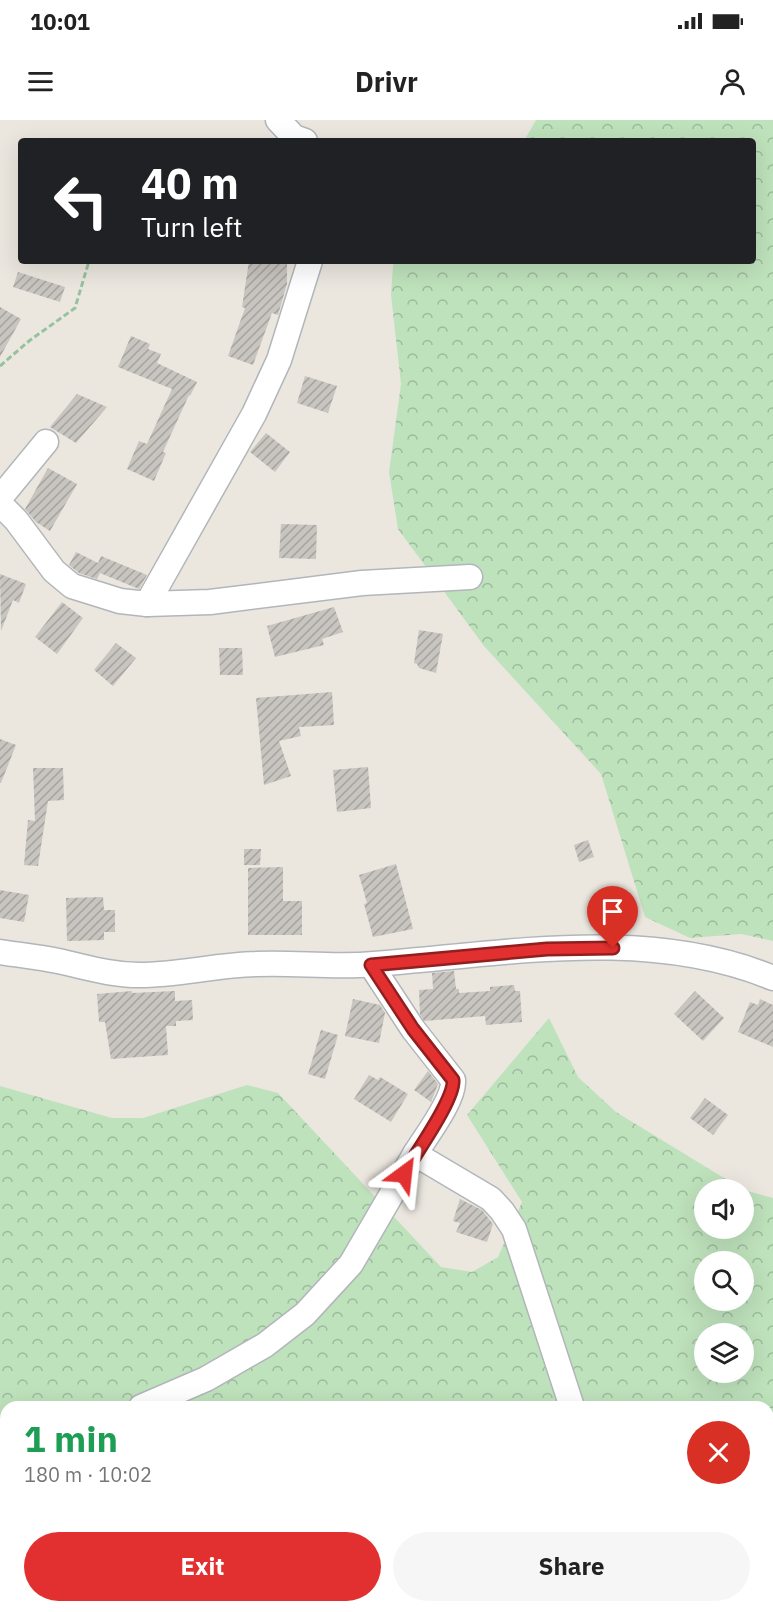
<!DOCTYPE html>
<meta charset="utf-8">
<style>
body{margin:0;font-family:"IBM Plex Sans",sans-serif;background:#f6f6f6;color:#222;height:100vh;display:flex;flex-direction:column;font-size:22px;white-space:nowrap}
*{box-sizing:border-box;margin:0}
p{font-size:20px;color:#767676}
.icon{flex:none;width:33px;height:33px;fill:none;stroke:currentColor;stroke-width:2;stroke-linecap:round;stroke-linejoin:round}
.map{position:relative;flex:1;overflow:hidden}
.drawer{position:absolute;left:0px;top:1281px;width:774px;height:212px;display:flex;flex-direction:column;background:#fff;border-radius:18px 18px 0 0;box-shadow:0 6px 24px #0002}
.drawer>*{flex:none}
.guide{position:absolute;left:18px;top:18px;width:738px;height:126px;border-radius:6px;box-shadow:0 6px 24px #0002;background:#202124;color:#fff;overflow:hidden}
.controls{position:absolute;left:694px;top:1059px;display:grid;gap:12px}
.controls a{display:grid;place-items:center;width:60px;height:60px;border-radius:50%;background:#fff;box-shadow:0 6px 24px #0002;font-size:30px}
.pin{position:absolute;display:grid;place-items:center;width:51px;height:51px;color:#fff;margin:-62px -26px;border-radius:50% 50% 50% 0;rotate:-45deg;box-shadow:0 0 6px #0007}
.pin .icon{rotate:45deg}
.me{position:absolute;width:66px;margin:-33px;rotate:30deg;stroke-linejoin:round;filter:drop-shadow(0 0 4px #0008)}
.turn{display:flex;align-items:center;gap:21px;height:126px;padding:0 24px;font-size:27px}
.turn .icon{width:78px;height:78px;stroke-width:2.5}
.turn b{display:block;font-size:42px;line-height:51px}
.round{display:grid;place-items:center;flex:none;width:63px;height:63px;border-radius:32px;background:#f6f6f6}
.headline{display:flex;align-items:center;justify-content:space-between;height:102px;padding:0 24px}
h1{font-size:36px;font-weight:800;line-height:45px;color:#1e9e55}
.primary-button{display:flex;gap:12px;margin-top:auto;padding:12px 24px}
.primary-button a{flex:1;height:69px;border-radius:36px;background:#e1302f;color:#fff;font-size:24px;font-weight:800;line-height:69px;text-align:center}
.primary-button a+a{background:#f6f6f6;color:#222}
.status{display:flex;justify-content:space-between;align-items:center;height:42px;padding:0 30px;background:#fff;direction:ltr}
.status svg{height:16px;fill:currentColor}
header{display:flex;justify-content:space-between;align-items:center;height:78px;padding:0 24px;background:#fff;font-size:27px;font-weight:800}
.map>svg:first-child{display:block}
.forest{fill:url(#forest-crowns);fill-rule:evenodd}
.building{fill:url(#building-hatch)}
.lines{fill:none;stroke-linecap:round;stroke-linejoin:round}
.minor-casing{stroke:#b2b6ba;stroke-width:27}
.path{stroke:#95c29f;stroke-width:3;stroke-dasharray:6 3;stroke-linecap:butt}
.minor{stroke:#fff;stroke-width:24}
.route-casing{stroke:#921f1f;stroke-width:15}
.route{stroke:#e1302f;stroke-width:10}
</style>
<div class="status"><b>10:01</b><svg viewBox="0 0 49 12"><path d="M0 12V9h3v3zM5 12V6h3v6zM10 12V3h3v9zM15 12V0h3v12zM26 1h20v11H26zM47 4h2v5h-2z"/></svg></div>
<header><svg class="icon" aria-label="menu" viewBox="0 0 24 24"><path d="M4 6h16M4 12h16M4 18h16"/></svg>Drivr<svg class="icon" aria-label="person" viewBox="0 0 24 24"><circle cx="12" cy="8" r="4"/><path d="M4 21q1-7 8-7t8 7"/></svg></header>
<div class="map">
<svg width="773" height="1492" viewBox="0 0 773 1492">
<defs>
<pattern id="forest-crowns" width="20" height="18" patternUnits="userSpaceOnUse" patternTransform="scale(1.5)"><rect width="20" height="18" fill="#bee2bc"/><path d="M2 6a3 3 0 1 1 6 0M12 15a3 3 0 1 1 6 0" fill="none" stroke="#9dba9c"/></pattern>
<pattern id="building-hatch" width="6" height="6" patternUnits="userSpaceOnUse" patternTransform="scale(1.5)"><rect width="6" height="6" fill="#c8c4bf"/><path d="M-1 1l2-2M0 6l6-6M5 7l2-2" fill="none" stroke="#a5a29f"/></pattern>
</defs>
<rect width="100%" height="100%" fill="#ebe7df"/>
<g class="forest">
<polygon points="536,0 773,0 773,821 741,814 690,818 645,797 601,654 484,526 398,409 389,352 401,264 391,175 393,145 396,141 753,141 753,21 524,21"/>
<path d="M 549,898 L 578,957 L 616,992 L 742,1069 L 705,1070 L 705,1108 L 744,1108 L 744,1070 L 773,1078 L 773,1492 L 179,1492 L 177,1487 L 768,1486 L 768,1287 L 6,1287 L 6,1486 L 88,1487 L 85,1492 L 0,1492 L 0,966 L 112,998 L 143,998 L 247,965 L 278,973 L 441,1147 L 472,1152 L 498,1137 L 522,1082 L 467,995 ZM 705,1142 L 744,1142 L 744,1180 L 705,1180 ZM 705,1214 L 744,1214 L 744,1252 L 705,1252 Z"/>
</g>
<g class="building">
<polygon points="249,141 287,141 287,164 278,195 272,193 253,245 228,236 245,188 242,187"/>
<polygon points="18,152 65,167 60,182 13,167"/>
<polygon points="0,187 21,199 0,237"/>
<polygon points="131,216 150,224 148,229 161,234 157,243 197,262 190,276 189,275 163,332 166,333 154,361 127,349 139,321 147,324 172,269 118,247"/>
<polygon points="305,256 337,266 328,293 297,283"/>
<polygon points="77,274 107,287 76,323 50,307"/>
<polygon points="266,313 290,332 275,352 250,332"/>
<polygon points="48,348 77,364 50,411 36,402 25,389"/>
<polygon points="281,404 317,405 316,439 279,438"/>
<polygon points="76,432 98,443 101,436 147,455 139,469 100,453 97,459 79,453 69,445"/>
<polygon points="0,454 26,464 19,483 13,480 1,511"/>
<polygon points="62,482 83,498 57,534 35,517"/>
<polygon points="334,487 343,512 322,519 324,525 275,537 267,506"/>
<polygon points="419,510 443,514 436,553 419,548 417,544 414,543"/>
<polygon points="116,523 136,538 113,566 94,550"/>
<polygon points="219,528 242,528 243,555 220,555"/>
<polygon points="332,572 334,605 299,607 301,616 279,621 291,656 264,665 256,578"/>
<polygon points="0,619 16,625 1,663 0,663"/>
<polygon points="368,647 371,688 337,692 333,650"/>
<polygon points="33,648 63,648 64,680 48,681 38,746 24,745 28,700 35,701"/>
<polygon points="588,720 594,737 579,742 574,725"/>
<polygon points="244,729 261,729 260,745 244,745"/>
<polygon points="396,744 413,809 373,817 364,784 367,783 359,755"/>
<polygon points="283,747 283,781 302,781 302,815 248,815 248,748"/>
<polygon points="0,770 29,775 24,802 0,798"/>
<polygon points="103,777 104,790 115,790 115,812 104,812 104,820 67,821 66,778"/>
<polygon points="454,851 456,869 459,869 459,873 490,871 490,867 514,865 515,871 520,871 522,902 486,905 485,896 424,901 420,894 419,870 433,869 432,853"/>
<polygon points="132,871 132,873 175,871 175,881 192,880 193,900 176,901 176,906 166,906 168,935 111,939 105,902 99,902 97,874"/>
<polygon points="695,871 724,898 703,921 674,894"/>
<polygon points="353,879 380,885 385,893 379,923 345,916"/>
<polygon points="760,879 773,885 773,927 738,912 750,882 758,885"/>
<polygon points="321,910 338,915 325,959 308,954"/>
<polygon points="428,951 438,964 431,982 414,970"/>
<polygon points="369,955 378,960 380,957 408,974 391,1002 354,979"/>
<polygon points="705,978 728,995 713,1015 690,998"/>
<polygon points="460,1079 482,1090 493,1104 487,1122 456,1112 460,1103 453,1101"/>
</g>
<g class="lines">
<defs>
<g id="minor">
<polyline points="278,0 294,17 305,21"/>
<polyline points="0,378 46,322"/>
<polyline points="0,384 16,400 54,451 72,466 120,481 147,484 210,482 362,463 470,457"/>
<polyline points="147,484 254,294 279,240 310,141"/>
<path d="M 0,832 C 19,835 39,837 58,841 C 86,847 110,855 139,855 C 178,855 216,845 256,844 C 295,842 334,848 374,844 C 505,834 647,806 773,858"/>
<path d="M 371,845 L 413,909 L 453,960 C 455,979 426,1016 415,1034 L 491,1079 L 502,1091 L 514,1109 L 572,1287"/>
<polyline points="141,1287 206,1259 265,1225 305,1194 351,1144 415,1034"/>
</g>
</defs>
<use href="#minor" class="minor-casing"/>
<polyline class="path" points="0,246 29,221 75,188 89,141"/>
<use href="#minor" class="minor"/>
</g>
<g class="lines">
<defs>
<path id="route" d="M 404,1054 C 415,1034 455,979 453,960 L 413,909 L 371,845 L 547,829 L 613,828"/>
</defs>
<use href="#route" class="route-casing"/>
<use href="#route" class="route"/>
</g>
</svg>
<div class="controls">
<a><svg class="icon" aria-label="sound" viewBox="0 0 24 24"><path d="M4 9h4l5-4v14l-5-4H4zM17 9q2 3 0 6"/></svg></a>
<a><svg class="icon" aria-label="search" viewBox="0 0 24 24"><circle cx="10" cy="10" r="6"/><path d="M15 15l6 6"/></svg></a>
<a><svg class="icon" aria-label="layers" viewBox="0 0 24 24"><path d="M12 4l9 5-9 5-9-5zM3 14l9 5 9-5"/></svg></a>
</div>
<div class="pin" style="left:613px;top:828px;background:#d93025"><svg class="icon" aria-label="arrive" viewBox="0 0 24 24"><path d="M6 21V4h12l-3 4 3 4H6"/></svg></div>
<svg class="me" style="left:404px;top:1054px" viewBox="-20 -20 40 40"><path d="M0-17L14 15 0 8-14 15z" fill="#e1302f" stroke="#fff" stroke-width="4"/></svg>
<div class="guide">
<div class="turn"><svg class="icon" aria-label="left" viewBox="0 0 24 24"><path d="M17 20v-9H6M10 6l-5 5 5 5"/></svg><div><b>40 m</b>Turn left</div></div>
</div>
<section class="drawer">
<div class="headline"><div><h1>1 min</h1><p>180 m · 10:02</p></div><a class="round" style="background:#d93025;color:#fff"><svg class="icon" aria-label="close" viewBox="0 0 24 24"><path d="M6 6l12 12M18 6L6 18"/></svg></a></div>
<div class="primary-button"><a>Exit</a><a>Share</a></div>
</section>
</div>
